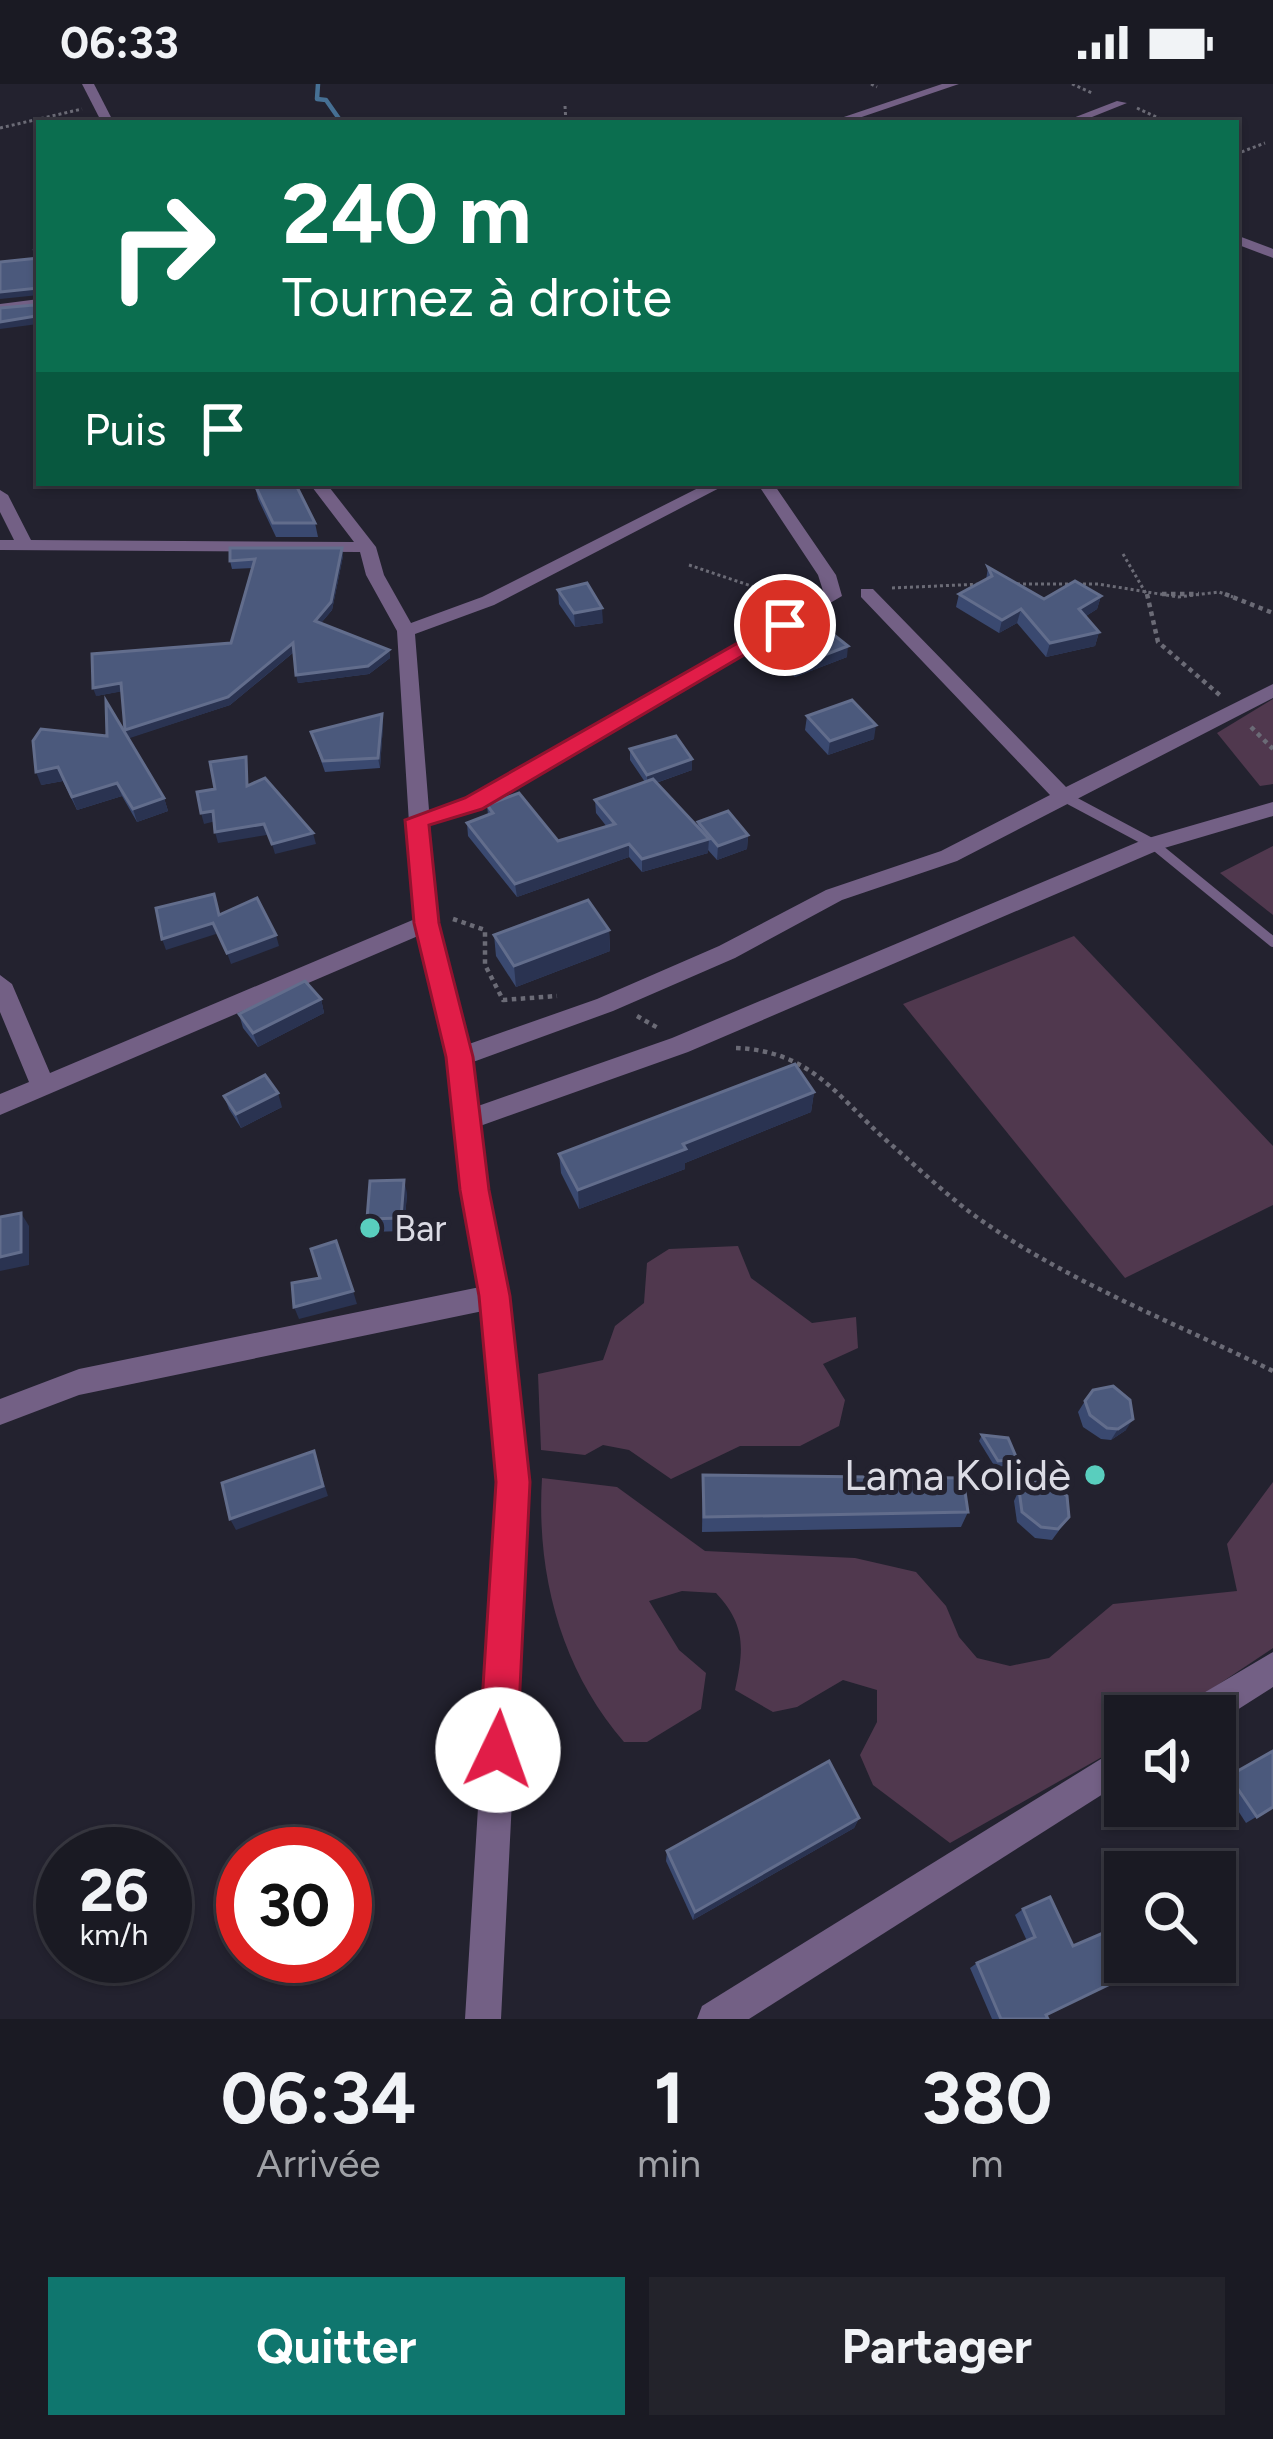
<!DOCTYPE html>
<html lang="fr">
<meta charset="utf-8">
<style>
body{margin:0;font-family:Figtree,sans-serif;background:#23232b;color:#f1f3f6;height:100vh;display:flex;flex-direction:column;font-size:45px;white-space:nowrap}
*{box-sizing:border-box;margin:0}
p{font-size:39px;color:#9fa1a6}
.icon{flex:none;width:66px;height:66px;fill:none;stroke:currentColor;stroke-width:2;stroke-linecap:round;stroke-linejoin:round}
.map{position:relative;height:1935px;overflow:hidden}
.drawer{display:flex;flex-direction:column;background:#1a1a23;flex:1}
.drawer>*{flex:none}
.guide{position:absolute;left:36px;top:36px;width:1203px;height:366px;border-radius:0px;box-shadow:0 3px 9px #0004,0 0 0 3px #383841;background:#0b6e4f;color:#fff;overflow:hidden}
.buttons{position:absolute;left:1104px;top:1611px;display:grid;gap:24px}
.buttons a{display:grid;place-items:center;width:132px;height:132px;border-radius:0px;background:#1a1a23;box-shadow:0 3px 9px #0004,0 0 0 3px #383841;font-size:60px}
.speed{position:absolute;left:36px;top:1743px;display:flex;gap:24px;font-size:60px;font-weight:700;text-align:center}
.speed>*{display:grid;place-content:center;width:156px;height:156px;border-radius:50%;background:#1a1a23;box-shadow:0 3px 9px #0004,0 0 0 3px #383841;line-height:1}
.speed small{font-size:30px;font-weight:400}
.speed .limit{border:18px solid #d22;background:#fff;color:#111}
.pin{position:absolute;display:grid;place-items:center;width:102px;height:102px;color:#fff;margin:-51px;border:6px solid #fff;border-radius:50%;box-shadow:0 3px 12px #0007}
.me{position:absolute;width:132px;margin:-66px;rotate:3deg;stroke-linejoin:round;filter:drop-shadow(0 0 9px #0008)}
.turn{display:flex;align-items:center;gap:42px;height:252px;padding:0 48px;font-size:54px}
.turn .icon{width:156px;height:156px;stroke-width:2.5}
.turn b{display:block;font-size:84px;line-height:102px}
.then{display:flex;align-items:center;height:114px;padding:0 48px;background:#0003;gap:24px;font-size:45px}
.eta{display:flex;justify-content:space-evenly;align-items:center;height:204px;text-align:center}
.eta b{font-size:72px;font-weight:700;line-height:84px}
.cta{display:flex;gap:24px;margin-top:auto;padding:24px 48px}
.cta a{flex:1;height:138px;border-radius:0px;background:#0f766e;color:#fff;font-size:48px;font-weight:700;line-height:138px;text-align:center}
.cta a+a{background:#23232b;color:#f1f3f6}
.status{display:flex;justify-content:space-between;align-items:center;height:84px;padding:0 60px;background:#1a1a23;direction:ltr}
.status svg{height:33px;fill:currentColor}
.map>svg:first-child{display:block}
.green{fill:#50384e}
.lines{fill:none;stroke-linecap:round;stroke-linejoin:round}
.stream{stroke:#467094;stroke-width:4.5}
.path-far1{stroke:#6b6b76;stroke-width:3;stroke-dasharray:3 3;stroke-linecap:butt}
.path{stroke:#6b6b76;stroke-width:4.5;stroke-dasharray:4.5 4.5;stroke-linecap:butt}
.service{stroke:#736085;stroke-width:10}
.minor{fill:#736085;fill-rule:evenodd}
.wall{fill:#3a4970}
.shaded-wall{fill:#2a3351}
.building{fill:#4b597c;stroke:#626d8c;stroke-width:3}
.route{fill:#e11d48;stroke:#92132f;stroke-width:3}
.poi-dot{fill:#59cebe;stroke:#23222f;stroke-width:4.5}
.labels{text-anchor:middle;stroke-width:10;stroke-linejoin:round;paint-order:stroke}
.poi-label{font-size:36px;fill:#dbdbe4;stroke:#23222f;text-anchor:start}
.near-poi-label{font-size:42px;fill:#dbdbe4;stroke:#23222f;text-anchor:end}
</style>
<div class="status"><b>06:33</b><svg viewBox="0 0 49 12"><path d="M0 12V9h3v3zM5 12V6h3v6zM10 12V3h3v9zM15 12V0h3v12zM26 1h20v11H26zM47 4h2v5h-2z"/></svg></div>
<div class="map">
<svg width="1273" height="1935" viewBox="0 0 1273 1935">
<rect width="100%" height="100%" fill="#23222f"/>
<g class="green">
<polygon points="1273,615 1273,700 1260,702 1217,649"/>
<polygon points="1273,762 1273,831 1220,789"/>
<polygon points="1074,852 1273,1062 1273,1121 1125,1194 903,920"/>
<polygon points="738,1162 751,1194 812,1239 856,1233 858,1264 823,1280 845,1316 839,1342 800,1362 740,1362 671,1395 629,1366 603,1361 585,1371 541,1366 538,1290 603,1276 615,1242 644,1219 647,1179 669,1165"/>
<path d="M 542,1394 L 617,1403 L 705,1467 L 855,1474 L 916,1488 L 946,1522 L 959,1553 L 977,1574 L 1010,1582 L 1049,1574 L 1113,1520 L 1237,1507 L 1227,1460 L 1273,1398 L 1273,1564 L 1171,1632 L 1125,1632 L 1125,1660 L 950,1759 L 873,1701 L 860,1671 L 877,1638 L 877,1606 L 843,1596 L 797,1623 L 773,1628 L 735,1606 C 744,1565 746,1541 716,1509 L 682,1507 L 649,1517 L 679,1566 L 706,1589 L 701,1625 L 647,1658 L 624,1658 C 561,1585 536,1491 542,1394 Z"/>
</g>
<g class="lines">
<polyline class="stream" points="318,0 317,15 326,16 342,39"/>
<g class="path-far1">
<polyline points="871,0 877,3"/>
<polyline points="1072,0 1092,9"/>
<polyline points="565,22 566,39"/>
<polyline points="1137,24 1169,39"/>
<polyline points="0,44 82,25"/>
<polyline points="1236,70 1265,59"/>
<polyline points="1123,470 1148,513"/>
<polyline points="689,481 784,513"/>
<polyline points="1017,500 1098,500 1178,513 1219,508 1233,513"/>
<polyline points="892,504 982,500"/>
</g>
<g class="path">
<polyline points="775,510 786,514"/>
<polyline points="1147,510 1158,558 1222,613"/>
<polyline points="1162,510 1199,510"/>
<polyline points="1225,510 1273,529"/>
<polyline points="1251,643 1273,665"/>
<polyline points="453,835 485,846 485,881 503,916 557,912"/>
<polyline points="637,932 658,944"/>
<path d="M 736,964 C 811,967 837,1012 887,1057 C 915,1081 942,1107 971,1129 C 1061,1195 1173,1238 1273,1287"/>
</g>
<polyline class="service" points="1063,712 1153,760 1273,858"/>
<g class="minor">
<polygon points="82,0 94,0 114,39 102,39"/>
<polygon points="942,0 959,0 844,39 826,39"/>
<polygon points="1117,17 1127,19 1077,39 1060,39"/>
<polygon points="1236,151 1273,165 1273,174 1236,160"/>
<polygon points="39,215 39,223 0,228 0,220"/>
<polygon points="309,399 326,399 376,463 384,491 411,539 482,513 708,399 729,399 494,521 415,550 429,726 467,715 824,510 818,491 757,399 773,399 836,491 842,512 481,725 430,740 437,839 469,960 597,915 719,862 826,806 941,767 1050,711 861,513 861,505 873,505 1066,703 1273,600 1273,614 957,777 842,816 735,874 613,927 473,978 478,1022 672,954 1145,755 1273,718 1273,732 1161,765 688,968 480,1042 487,1106 509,1212 528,1398 501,1935 465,1935 498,1398 483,1227 79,1311 0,1341 0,1315 79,1285 480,1203 461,1106 448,973 418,852 0,1031 0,1010 29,998 0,928 0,891 12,900 50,989 415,835 397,547 366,491 360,468 0,466 0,456 14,456 0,428 0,406 8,411 31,456 354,458"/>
<polygon points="1273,1568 1273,1603 1215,1640 1215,1632 1181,1632 1185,1620"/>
<polygon points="1125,1660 1125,1696 749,1935 697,1935 702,1922"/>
</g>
</g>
<g class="wall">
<polygon points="255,401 315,439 318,453 276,453 258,415"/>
<polygon points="343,472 332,526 321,539 389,566 390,574 369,590 298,599 294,568 230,621 128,654 164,714 168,727 137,738 122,712 77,726 63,697 41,701 107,652 126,651 122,607 96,612 231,559 253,484 232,485 230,477"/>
<polygon points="988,483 1044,515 1101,512 1097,525 1086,532 1099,548 1095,562 1046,573 1017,539 999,549 956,523 959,510 986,496"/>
<polygon points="558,506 603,539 575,543 559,520"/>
<polygon points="769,555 847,573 795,593 768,566"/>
<polygon points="382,630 383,641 380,684 325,688 311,648"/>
<polygon points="807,632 874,655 828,671 805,646"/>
<polygon points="630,665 692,675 692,686 656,699 697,743 698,738 748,751 747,765 717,776 708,766 708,769 642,788 629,773 517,813 468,752 467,739 488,731 487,721 558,757 607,743 596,729 595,716 645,698 630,676"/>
<polygon points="609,846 610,867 516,903 496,872 494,851"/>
<polygon points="321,915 324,929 258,963 243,944 239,930"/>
<polygon points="814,1008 811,1028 685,1079 685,1085 579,1125 561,1089 559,1070"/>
<polygon points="224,1012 282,1023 241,1044 229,1025"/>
<polygon points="407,1109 404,1147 370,1148 367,1135"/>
<polygon points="1085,1317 1126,1346 1111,1356 1101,1355 1083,1343 1078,1328"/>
<polygon points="982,1351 1017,1375 1015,1381 995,1383 979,1357"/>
<polygon points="703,1391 968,1428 961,1443 702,1448"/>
<polygon points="1019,1406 1069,1433 1052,1456 1035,1454 1017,1438 1014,1417"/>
<polygon points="1229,1692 1273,1723 1246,1739 1220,1699"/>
<polygon points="859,1734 854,1744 693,1836 666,1777 667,1767"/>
<polygon points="1050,1813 1046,1931 1048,1935 992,1935 970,1884 977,1879 1027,1857 1015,1831 1023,1825"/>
</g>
<g class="shaded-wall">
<polygon points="39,204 39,211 0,215 0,208"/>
<polygon points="34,221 38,240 0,245 0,238"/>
<polygon points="342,464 343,472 332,526 316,545 315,537"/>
<polygon points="1101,512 1097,525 1075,539 1079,525"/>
<polygon points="602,524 603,539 575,543 574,529"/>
<polygon points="1021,525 1017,539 999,549 1002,536"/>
<polygon points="1099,548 1095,562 1046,573 1050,559"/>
<polygon points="293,559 295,567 230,621 127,655 125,646"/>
<polygon points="848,562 847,573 795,593 796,582"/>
<polygon points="389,566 390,574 369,590 298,599 296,591"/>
<polygon points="121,599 124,607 96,612 93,604"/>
<polygon points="382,630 383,641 380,684 378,674"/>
<polygon points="876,641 874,655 828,671 830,657"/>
<polygon points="692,675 692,686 647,702 647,691"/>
<polygon points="58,683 63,697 41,701 36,688"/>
<polygon points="117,699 122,712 77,726 72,713"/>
<polygon points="164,714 168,727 137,738 133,725"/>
<polygon points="213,727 216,737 204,740 201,729"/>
<polygon points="264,740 267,751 218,759 215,748"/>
<polygon points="313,749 316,760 275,770 272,760"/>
<polygon points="748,751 747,765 717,776 718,762"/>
<polygon points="709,755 708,769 642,788 642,775"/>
<polygon points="629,760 629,773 517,813 515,800"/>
<polygon points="213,839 216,850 166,866 162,855"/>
<polygon points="609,846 610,867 516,903 514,882"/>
<polygon points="276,851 279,862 231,880 227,869"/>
<polygon points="321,915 324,929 258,963 253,949"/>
<polygon points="814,1008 811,1028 685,1079 685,1085 579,1125 578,1106 683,1060"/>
<polygon points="278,1009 282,1023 241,1044 236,1030"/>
<polygon points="404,1096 407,1109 404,1147 401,1134"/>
<polygon points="21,1129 29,1142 29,1181 0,1187 0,1173"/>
<polygon points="353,1207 357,1220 299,1235 294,1223"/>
<polygon points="1133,1335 1126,1346 1111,1356 1118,1345"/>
<polygon points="314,1367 328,1412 236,1446 230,1435"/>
<polygon points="859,1734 854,1744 693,1836 695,1828"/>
</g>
<g class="building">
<polygon points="35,167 39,167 39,204 0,208 0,178 39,174"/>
<polygon points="34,221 36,232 0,238 0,224"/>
<polygon points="263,399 295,399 315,439 273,439 255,401"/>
<polygon points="230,464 342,464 331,518 315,537 389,566 368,582 296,591 293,559 228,613 125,646 121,599 93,604 92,570 231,559 255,475 230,477"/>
<polygon points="988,483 1044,515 1075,497 1101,512 1079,525 1099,548 1050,559 1021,525 1002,536 959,510 992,492"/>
<polygon points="587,499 602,524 574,529 558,506"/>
<polygon points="815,536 848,562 796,582 769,555"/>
<polygon points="852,616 876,641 830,657 807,632"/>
<polygon points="106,617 164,714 133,725 117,699 72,713 58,683 36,688 33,657 41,645 107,652"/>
<polygon points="382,630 378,674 323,677 311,648"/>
<polygon points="676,652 692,675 647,691 630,665"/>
<polygon points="246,673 247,702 265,694 313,749 272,760 264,740 215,748 213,727 201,729 197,708 215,705 210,678"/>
<polygon points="653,695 709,755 642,775 629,760 515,800 467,739 493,729 487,721 519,709 558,757 615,740 595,716"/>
<polygon points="728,727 748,751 718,762 698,738"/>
<polygon points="214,810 219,831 257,814 276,851 227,869 213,839 162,855 156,824"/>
<polygon points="588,816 609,846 514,882 494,851"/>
<polygon points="305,897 321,915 253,949 239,930"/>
<polygon points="795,980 814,1008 683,1060 686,1065 578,1106 559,1070"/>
<polygon points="265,991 278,1009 236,1030 224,1012"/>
<polygon points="404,1096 401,1134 367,1135 370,1097"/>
<polygon points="21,1129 21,1168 0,1173 0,1133"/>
<polygon points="336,1157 353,1207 294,1223 292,1199 320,1194 311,1165"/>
<polygon points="1113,1302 1130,1316 1133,1335 1118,1345 1107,1344 1090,1331 1085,1317 1093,1306"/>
<polygon points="982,1351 1008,1354 1017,1375 998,1377"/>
<polygon points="314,1367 323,1402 230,1435 222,1399"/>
<polygon points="703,1391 963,1394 968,1428 704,1433"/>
<polygon points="1049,1397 1067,1412 1069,1433 1058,1445 1041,1443 1022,1428 1019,1406 1028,1399"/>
<polygon points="1273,1667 1273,1723 1257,1733 1229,1692"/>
<polygon points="829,1677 859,1734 695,1828 667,1767"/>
<polygon points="1050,1813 1073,1862 1124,1840 1125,1878 1142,1878 1145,1883 1046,1931 1048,1935 1001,1935 977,1879 1035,1853 1023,1825"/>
</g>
<polygon class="route" points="778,536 795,541 482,725 429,741 439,839 473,973 489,1106 510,1212 530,1398 517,1666 512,1680 498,1685 485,1680 479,1666 496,1398 479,1212 460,1106 446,973 414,839 405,736 465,714"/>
<g class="poi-dot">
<circle cx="370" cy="1144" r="12"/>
<circle cx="1095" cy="1391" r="12"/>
</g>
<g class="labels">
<g class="poi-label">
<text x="394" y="1157">Bar</text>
</g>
<g class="near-poi-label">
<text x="1071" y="1406">Lama Kolidè</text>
</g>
</g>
</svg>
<div class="buttons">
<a><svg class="icon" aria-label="sound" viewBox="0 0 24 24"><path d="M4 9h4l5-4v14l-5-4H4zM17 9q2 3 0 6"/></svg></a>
<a><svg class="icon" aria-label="search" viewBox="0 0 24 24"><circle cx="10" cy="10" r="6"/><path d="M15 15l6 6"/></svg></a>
</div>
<div class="speed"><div>26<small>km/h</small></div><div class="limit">30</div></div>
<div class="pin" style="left:785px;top:541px;background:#d93025"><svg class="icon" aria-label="arrive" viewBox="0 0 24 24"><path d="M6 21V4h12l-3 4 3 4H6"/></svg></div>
<svg class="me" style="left:498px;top:1666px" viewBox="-20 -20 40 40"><circle r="19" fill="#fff"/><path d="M0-13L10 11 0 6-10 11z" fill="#e11d48"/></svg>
<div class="guide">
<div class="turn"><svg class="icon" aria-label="right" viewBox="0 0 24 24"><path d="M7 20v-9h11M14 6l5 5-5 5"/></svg><div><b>240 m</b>Tournez à droite</div></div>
<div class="then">Puis<svg class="icon" aria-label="arrive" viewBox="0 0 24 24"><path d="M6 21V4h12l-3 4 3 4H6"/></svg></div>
</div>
</div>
<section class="drawer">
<div class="eta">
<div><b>06:34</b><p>Arrivée</p></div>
<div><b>1</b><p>min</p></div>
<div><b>380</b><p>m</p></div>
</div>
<div class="cta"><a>Quitter</a><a>Partager</a></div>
</section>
